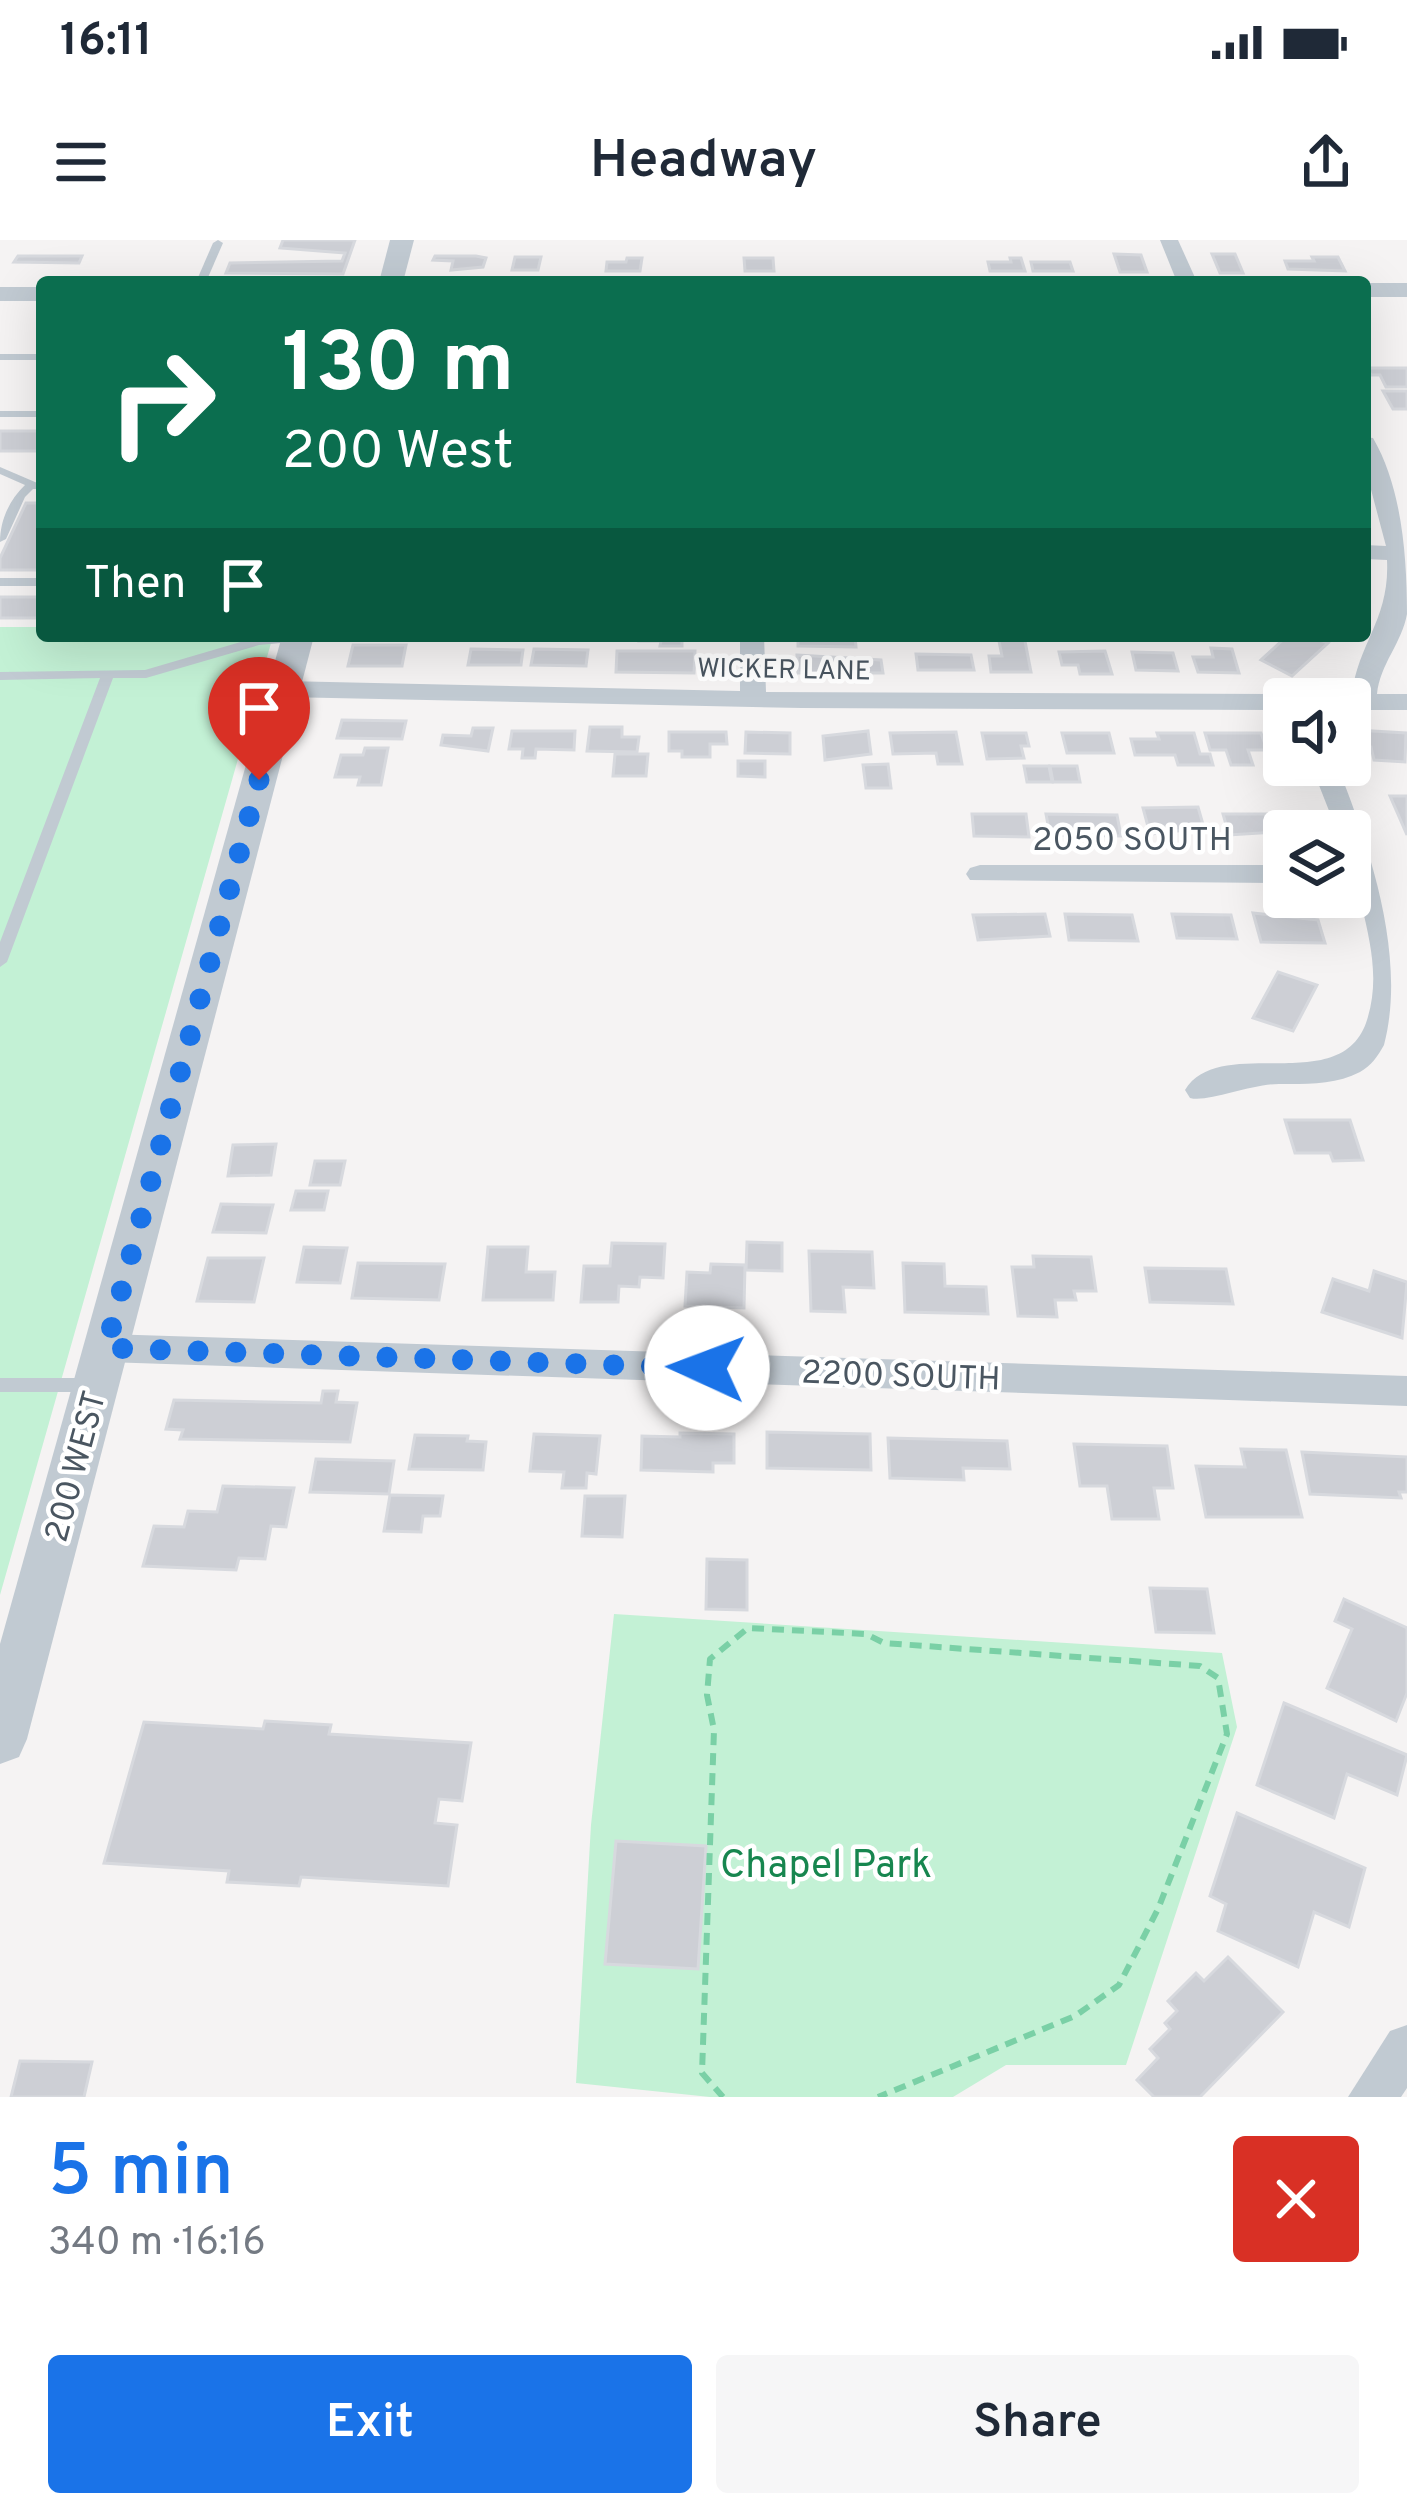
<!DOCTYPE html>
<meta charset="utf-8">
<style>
body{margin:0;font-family:Overpass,sans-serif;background:#f6f6f7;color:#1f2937;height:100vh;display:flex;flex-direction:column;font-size:45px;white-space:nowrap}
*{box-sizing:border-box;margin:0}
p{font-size:39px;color:#747a83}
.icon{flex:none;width:66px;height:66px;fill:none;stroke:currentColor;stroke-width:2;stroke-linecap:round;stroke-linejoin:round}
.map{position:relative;height:1857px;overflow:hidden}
.panel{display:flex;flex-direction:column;background:#fff;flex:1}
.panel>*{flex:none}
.hud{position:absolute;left:36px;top:36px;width:1335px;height:366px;border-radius:12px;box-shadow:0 12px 48px #0002;background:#0b6e4f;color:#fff;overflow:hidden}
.tools{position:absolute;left:1263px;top:438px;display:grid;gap:24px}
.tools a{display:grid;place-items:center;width:108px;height:108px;border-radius:12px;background:#fff;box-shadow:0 12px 48px #0002;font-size:60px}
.pin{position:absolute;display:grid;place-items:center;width:102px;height:102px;color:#fff;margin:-123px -51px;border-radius:50% 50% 50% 0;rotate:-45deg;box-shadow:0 0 12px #0007}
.pin .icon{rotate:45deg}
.me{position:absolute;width:132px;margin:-66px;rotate:272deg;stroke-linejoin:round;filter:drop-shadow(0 0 9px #0008)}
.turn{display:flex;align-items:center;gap:42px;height:252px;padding:0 48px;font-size:54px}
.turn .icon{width:156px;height:156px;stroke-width:2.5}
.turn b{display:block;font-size:84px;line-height:102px}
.then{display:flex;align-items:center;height:114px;padding:0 48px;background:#0003;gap:24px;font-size:45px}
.round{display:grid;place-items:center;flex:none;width:126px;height:126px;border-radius:12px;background:#f6f6f7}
.headline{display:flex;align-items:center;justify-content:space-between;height:204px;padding:0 48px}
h1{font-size:72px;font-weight:600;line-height:90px;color:#1a73e8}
.button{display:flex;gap:24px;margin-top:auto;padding:24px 48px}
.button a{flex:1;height:138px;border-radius:12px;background:#1a73e8;color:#fff;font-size:48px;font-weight:600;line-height:138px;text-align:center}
.button a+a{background:#f6f6f7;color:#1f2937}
.status{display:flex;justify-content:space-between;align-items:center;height:84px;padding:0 60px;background:#fff;direction:ltr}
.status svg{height:33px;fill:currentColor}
header{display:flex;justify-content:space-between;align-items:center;height:156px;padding:0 48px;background:#fff;font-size:54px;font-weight:600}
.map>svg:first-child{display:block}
.green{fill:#c3f1d5}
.building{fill:#cdcfd5;stroke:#d7d9de;stroke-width:3}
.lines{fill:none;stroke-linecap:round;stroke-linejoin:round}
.path{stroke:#7ad0a6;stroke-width:6;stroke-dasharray:12 8;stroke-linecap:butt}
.service{fill:#c1cad2;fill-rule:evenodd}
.minor{fill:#c1cad2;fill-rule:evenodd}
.tertiary{fill:#c1cad2;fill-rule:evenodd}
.route{stroke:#1a73e8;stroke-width:21;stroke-dasharray:0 37.8}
.labels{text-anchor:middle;stroke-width:9;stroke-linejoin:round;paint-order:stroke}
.far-street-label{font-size:27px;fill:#4a5661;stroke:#fff}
.street-label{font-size:33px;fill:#4a5661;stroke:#fff}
.near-park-label{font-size:39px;fill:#17864f;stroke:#fff}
</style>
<div class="status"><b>16:11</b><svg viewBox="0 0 49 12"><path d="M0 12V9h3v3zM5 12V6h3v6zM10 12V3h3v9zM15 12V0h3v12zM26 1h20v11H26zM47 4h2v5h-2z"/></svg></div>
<header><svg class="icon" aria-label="menu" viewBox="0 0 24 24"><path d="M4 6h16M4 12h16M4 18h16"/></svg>Headway<svg class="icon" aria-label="share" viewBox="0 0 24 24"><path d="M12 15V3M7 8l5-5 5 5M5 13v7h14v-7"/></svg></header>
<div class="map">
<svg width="1407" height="1857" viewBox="0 0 1407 1857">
<rect width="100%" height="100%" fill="#f5f3f3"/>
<g class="green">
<polygon points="0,387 42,387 42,396 273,396 0,1355"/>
<polygon points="614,1374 1222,1413 1237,1487 1126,1825 1006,1825 953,1857 710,1857 576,1843 591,1585"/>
</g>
<g class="building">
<polygon points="283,0 355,0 343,34 226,33 230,23 342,21 345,13 280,8"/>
<polygon points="1114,14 1141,15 1147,32 1120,32"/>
<polygon points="1212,14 1235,14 1243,33 1220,33"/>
<polygon points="18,16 82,16 79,23 14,22"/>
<polygon points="435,16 476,16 486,18 483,27 451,30 453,21 433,20"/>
<polygon points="515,17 541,17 538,30 512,30"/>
<polygon points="1312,17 1338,17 1345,31 1288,29 1285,21 1314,21"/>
<polygon points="627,18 642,18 640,31 606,31 607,22 626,22"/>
<polygon points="744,18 773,18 774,31 745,31"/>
<polygon points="1010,18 1021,18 1025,31 990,31 988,22 1011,22"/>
<polygon points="1031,22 1070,22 1073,31 1033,31"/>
<polygon points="1367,128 1407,128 1407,147 1386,147 1380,135 1371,135"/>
<polygon points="1383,151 1407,151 1407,169 1393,169"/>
<rect x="0" y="191" width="42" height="20"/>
<polygon points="26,263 42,263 42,330 0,330 0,318"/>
<rect x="0" y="357" width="42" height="21"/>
<polygon points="640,396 693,396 693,399 682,399 682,406 660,406 661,401 639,401"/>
<polygon points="798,396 855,396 856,407 798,406"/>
<polygon points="998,396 1024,396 1031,432 991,432 989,416 1002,416"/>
<polygon points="1287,396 1309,396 1328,403 1292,436 1261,420"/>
<polygon points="353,405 406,405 402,426 348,426"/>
<polygon points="1211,408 1232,409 1239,433 1198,432 1193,417 1213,417"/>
<polygon points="471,409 523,410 521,425 468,425"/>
<polygon points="534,409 588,410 586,426 531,425"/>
<polygon points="617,411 695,411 694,433 616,432"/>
<polygon points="1105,411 1112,434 1080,434 1078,425 1062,425 1059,412"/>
<polygon points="1132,412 1173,413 1178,431 1136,430"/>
<polygon points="916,414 971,415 974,430 918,430"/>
<polygon points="797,415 881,420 883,433 798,433"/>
<polygon points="342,480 406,481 402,499 337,498"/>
<polygon points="590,487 622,487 622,497 639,497 637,512 587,511"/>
<polygon points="473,488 493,488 488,511 441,505 443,495 471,496"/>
<polygon points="1356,490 1406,493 1405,522 1374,520 1371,507 1360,507"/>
<polygon points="512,491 575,491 574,510 536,509 535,518 522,518 523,509 509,509"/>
<polygon points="868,491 871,514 825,520 823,496"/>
<polygon points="669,492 726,492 727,504 710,504 710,517 682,517 682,511 669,511"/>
<polygon points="746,492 790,493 790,514 745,513"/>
<polygon points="956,492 962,524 938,524 936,513 893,514 890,493"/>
<polygon points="982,493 1026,493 1029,506 1021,506 1024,518 987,519"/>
<polygon points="1062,493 1109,493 1114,513 1067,513"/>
<polygon points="1157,493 1194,493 1200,514 1210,514 1213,525 1178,525 1175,515 1135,515 1131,499 1159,499"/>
<polygon points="1205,493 1261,493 1267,510 1248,510 1253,525 1231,525 1226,510 1210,510"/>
<polygon points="365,508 388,508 381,545 358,545 360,537 335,537 341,515 363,515"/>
<polygon points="615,514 648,514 646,536 613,536"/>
<polygon points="738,521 765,521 765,537 738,536"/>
<polygon points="888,524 891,548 866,548 863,525"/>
<polygon points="1024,526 1049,526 1052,542 1027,542"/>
<polygon points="1050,526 1077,526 1080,542 1053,542"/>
<polygon points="1390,556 1407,556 1407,595"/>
<polygon points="1198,567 1204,588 1150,594 1143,568"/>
<polygon points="972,574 1026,574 1029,597 974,596"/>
<polygon points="1046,574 1117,575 1121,596 1050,595"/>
<polygon points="1223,574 1285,574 1291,591 1229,595"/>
<polygon points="1253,673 1318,680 1325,703 1261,702"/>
<polygon points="1045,674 1050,696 978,700 973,675"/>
<polygon points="1065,674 1132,675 1138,701 1069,700"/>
<polygon points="1172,674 1231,675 1237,699 1177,698"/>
<polygon points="1278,732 1317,745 1293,791 1253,778"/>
<polygon points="1285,880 1350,880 1363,920 1333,921 1330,913 1295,913"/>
<polygon points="276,904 271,935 228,936 233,905"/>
<polygon points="315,921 345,921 340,945 310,945"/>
<polygon points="296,951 328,951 324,970 291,970"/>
<polygon points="221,964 273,965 266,993 213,992"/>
<polygon points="747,1002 782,1003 782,1031 746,1030"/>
<polygon points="612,1003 665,1004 663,1038 640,1037 639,1047 619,1046 618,1062 581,1062 584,1026 610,1026"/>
<polygon points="304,1007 347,1008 340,1043 297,1042"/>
<polygon points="488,1007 528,1007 526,1032 555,1032 553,1060 483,1060"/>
<polygon points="809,1011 872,1012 874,1048 843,1047 845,1072 811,1071"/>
<polygon points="1033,1016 1091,1017 1096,1051 1074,1051 1076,1060 1055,1060 1057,1077 1018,1076 1012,1027 1034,1027"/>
<polygon points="208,1018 264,1018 254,1062 197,1061"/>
<polygon points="358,1023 445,1024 439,1060 352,1058"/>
<polygon points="903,1023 944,1024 945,1046 986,1047 988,1074 905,1072"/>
<polygon points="711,1024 745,1025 744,1068 685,1066 687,1032 710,1033"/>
<polygon points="1145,1028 1226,1029 1233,1064 1150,1062"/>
<polygon points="1374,1031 1407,1042 1402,1098 1322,1072 1333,1039 1369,1051"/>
<polygon points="323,1151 338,1151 336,1162 357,1163 350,1202 180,1199 183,1190 166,1189 174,1160 321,1163"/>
<polygon points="767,1192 870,1194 871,1230 767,1228"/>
<polygon points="680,1193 734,1194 734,1223 713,1223 713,1232 641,1230 642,1196 680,1197"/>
<polygon points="534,1194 600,1196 596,1234 587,1233 586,1248 562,1248 564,1232 530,1231"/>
<polygon points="415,1195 468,1196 467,1201 486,1202 483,1230 409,1229"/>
<polygon points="888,1198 1007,1201 1010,1229 963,1228 964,1240 890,1238"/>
<polygon points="1074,1204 1167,1206 1173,1248 1154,1248 1159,1279 1112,1279 1107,1246 1080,1246"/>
<polygon points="1241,1209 1286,1210 1302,1277 1206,1277 1196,1226 1245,1227"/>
<polygon points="1302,1212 1407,1217 1407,1252 1399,1252 1401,1258 1310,1254"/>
<polygon points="316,1219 394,1221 389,1254 310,1252"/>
<polygon points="223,1246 294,1248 286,1287 271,1286 265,1319 239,1318 236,1330 143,1326 154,1286 184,1287 188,1271 217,1272"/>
<polygon points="390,1255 443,1256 440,1276 423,1276 421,1292 384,1291"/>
<polygon points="585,1256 625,1256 622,1297 582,1296"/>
<polygon points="707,1319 747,1320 747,1370 706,1369"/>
<polygon points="1150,1348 1207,1349 1214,1393 1156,1392"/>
<polygon points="1344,1359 1407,1388 1407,1453 1396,1481 1327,1448 1352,1389 1335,1381"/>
<polygon points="1284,1463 1407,1515 1397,1555 1347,1534 1334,1578 1257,1545"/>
<polygon points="265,1481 331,1485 329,1494 471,1503 462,1561 439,1559 435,1583 457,1585 448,1646 301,1637 299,1646 227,1642 229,1631 104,1623 144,1482 263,1489"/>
<polygon points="1237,1573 1365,1628 1349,1687 1314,1672 1298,1727 1218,1691 1226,1664 1210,1656"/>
<polygon points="616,1601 706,1606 698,1729 605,1724"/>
<polygon points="1228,1717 1283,1772 1200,1857 1154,1857 1137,1840 1158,1818 1150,1809 1170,1789 1165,1783 1177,1771 1168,1761 1196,1733 1204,1741"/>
<polygon points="20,1821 92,1822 84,1857 11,1857"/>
</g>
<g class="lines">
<polyline class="path" points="723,1857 702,1833 714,1490 707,1455 710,1419 748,1388 866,1394 884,1403 1200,1426 1218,1438 1227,1494 1158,1669 1119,1745 1075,1776 878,1857"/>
<g class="service">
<polygon points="218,0 223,3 206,42 196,42 213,3"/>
<rect x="0" y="114" width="42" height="6"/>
<rect x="0" y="171" width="42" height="6"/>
<path d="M 0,227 L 42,245 L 42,249 L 33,249 L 25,257 L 6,299 L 0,302 C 0,281 9,260 25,245 L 0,234 Z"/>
<rect x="0" y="338" width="42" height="8"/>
<polygon points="303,396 302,401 259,405 146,438 113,438 7,722 0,727 0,702 100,438 0,440 0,432 145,430 258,397"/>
<polygon points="0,1138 95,1138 101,1140 104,1145 101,1150 95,1152 0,1152"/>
</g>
<g class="minor">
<polygon points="1160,0 1178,0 1197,42 1177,42"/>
<path d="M 1365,197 L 1373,198 C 1402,248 1407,317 1407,374 C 1402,403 1380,424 1377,454 L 1407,454 L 1407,470 L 1350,470 L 1350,459 L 1339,459 L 1352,454 C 1358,403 1390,379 1387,320 L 1365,319 L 1365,305 L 1386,306 L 1365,227 Z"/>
<polygon points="740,396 764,396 766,452 1284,454 1295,459 1284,459 1284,470 802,468 284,457 271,449 284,441 740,451"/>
<path d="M 1311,525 L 1337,525 C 1370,608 1407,717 1384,805 C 1378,816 1371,826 1360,832 C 1335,845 1306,844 1279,844 C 1251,844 1207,863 1190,858 L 1185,850 C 1220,793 1339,858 1366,783 C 1389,717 1350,656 1350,591 L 1337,591 Z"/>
<polygon points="980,625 1284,625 1284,643 970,640 966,634 970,628"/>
<polygon points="106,1094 1407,1136 1407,1166 106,1122 93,1118 88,1108 93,1098"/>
<polygon points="1407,1785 1407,1848 1401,1857 1348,1857 1390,1791"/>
</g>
<g class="tertiary">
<polygon points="390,0 414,0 403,42 379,42"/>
<rect x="1365" y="43" width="42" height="14"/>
<rect x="0" y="47" width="42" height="14"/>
<polygon points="282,396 314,396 27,1499 19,1517 0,1524 0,1404"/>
</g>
</g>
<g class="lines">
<polyline class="route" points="259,540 106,1108 707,1128"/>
</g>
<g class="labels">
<g class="far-street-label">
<text transform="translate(784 429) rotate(1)" y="9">WICKER LANE</text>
</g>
<g class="street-label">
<text x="1132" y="610">2050 SOUTH</text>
<text transform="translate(901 1134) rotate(2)" y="12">2200 SOUTH</text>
<text transform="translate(74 1226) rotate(-75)" y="12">200 WEST</text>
</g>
<g class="near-park-label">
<text x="826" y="1637">Chapel Park</text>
</g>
</g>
</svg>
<div class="tools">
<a><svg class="icon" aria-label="sound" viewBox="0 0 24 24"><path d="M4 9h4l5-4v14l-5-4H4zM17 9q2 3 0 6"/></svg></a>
<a><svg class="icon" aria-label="layers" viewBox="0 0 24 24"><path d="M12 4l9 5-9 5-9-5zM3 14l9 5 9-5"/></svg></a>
</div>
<div class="pin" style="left:259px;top:540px;background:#d93025"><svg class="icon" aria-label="arrive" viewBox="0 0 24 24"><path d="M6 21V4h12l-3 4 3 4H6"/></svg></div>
<svg class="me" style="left:707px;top:1128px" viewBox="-20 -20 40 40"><circle r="19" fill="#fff"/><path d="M0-13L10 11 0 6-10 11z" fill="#1a73e8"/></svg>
<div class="hud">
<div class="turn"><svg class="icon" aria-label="right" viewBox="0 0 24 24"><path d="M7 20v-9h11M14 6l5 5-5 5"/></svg><div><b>130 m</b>200 West</div></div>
<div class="then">Then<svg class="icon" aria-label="arrive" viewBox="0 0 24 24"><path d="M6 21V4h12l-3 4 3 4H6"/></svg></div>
</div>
</div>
<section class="panel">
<div class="headline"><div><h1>5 min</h1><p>340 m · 16:16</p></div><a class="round" style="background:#d93025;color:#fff"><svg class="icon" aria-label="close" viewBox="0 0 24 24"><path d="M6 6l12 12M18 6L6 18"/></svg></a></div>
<div class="button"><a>Exit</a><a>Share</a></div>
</section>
